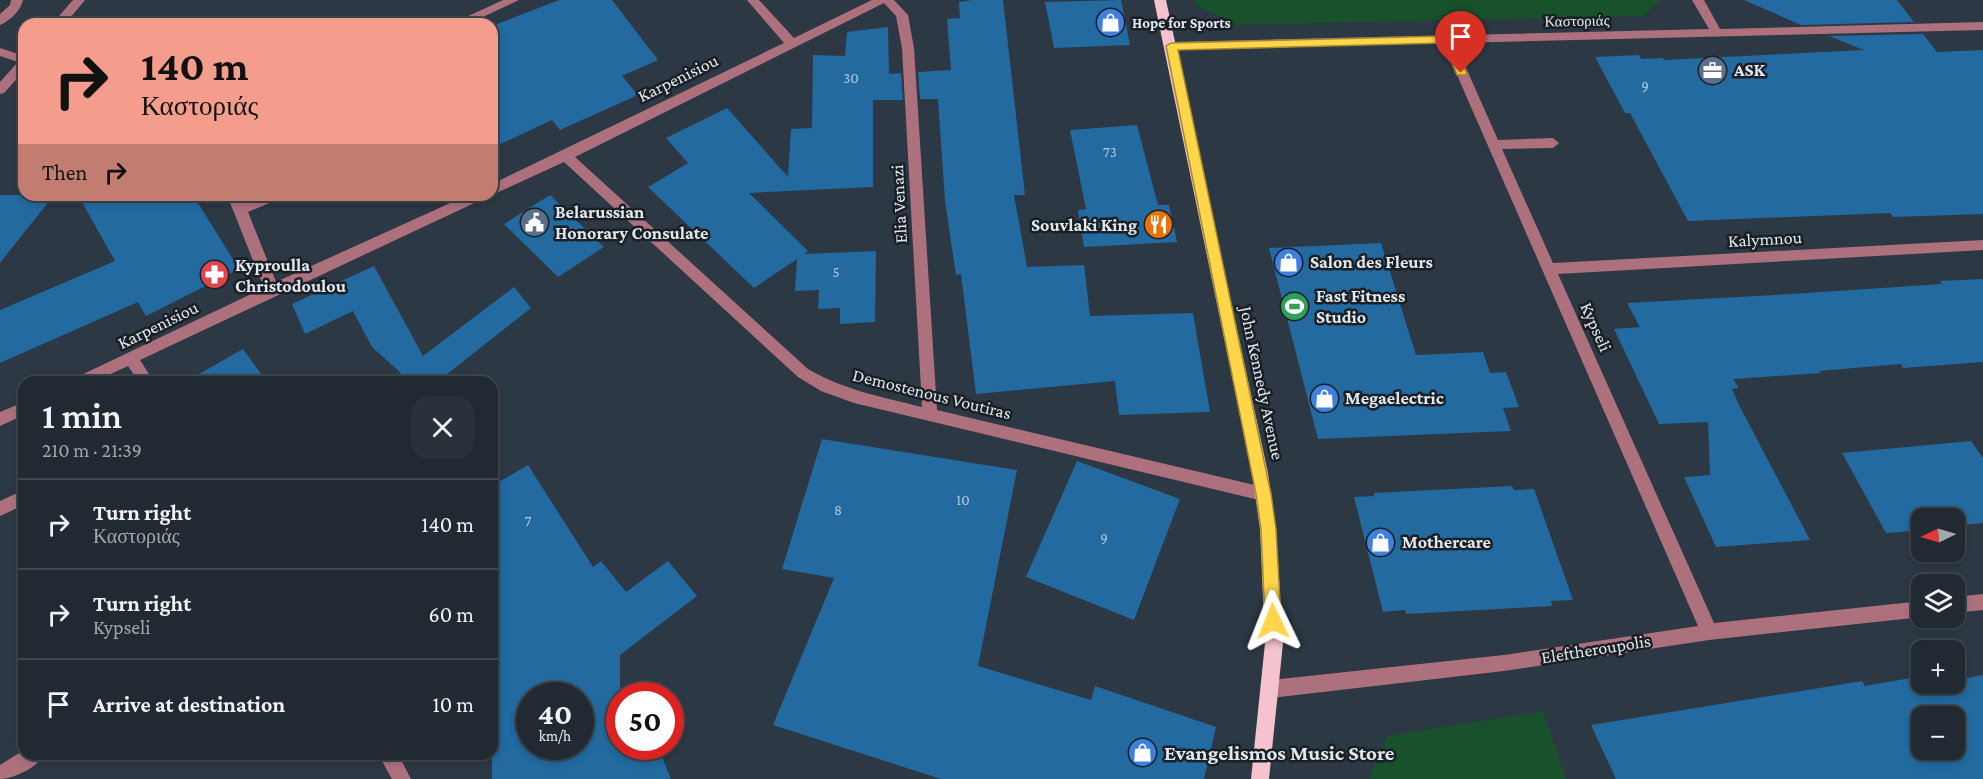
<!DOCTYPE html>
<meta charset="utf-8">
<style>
body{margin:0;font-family:"Crimson Pro",serif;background:#29323a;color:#f1f3f6;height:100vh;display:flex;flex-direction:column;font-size:22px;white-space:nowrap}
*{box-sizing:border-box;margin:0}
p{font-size:20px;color:#a2a7ac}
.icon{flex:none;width:33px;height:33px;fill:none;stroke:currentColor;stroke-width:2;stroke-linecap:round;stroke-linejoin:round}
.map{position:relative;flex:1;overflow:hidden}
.side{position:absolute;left:18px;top:376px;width:480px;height:384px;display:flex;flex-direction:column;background:#212a32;border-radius:18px;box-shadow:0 3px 9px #0003,0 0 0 2px #3e464d}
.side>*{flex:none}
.guide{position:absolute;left:18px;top:18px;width:480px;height:183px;border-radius:18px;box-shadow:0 3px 9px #0003,0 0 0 2px #3e464d;background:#f49d8d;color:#111;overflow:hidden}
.needle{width:39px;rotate:265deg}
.buttons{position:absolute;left:1911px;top:508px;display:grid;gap:12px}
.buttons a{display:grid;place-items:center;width:54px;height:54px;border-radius:12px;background:#212a32;box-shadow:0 3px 9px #0003,0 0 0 2px #3e464d;font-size:30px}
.speed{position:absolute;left:516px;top:682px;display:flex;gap:12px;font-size:30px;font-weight:700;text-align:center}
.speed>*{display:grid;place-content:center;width:78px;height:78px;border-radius:50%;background:#212a32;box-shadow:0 3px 9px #0003,0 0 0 2px #3e464d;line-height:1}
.speed small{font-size:15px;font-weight:400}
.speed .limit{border:9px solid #d22;background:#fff;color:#111}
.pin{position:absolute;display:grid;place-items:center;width:51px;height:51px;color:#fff;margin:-62px -26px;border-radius:50% 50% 50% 0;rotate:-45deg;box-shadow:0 0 6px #0007}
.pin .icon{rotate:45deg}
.me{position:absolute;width:66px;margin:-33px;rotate:358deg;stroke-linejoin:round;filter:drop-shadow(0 0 4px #0008)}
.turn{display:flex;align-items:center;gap:21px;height:126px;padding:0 24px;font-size:27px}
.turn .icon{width:78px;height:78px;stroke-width:2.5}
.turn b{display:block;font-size:42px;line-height:51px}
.then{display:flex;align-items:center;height:57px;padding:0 24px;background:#0003;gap:12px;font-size:22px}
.round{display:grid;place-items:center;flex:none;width:63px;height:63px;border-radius:18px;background:#29323a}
.summary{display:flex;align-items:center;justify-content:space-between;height:102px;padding:0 24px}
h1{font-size:36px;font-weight:600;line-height:45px}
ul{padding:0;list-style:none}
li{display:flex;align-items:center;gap:18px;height:90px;padding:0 24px;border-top:2px solid #3e464d}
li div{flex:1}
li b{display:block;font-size:22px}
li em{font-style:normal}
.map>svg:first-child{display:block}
.green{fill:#18512c}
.building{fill:#226aa0;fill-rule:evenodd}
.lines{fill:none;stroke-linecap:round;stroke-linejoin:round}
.minor{fill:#ad717e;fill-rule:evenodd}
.major{fill:#f5c3cd;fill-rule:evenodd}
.route{fill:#ffd54a;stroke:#a68a30;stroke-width:1.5}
.labels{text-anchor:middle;stroke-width:5;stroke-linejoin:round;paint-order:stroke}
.far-street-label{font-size:15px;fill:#e1e9f0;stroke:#191f24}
.far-poi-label{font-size:15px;font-weight:bold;fill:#e1e9f0;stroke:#191f24;text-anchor:start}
.number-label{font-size:15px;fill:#b1c9dc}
.poi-label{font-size:18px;font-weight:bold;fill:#e1e9f0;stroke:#191f24;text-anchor:start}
.street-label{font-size:18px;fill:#e1e9f0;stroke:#191f24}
.near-poi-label{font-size:21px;font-weight:bold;fill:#e1e9f0;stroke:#191f24;text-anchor:start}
</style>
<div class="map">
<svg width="1983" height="779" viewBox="0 0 1983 779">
<rect width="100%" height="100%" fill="#2c3843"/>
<g class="green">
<polygon points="1195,0 1661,0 1643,16 1237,25 1196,5"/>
<polygon points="1543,711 1566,779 1369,779 1387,736"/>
</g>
<g class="building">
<polygon points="559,0 612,0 658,60 622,76 638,95 560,130 552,120 492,148 492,26"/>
<polygon points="972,0 1003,0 1025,195 1014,195 1027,267 1084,265 1090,316 1193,313 1210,412 1119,415 1115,381 976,394 961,274 956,275 945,201 938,99 920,99 918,72 951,70 947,19 960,18 959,2"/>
<polygon points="1121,0 1130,45 1054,48 1045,2"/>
<polygon points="1744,0 1897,0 1914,22 1801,25"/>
<polygon points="888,27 889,74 901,73 903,100 873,100 873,187 749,193 808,251 804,254 876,251 875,322 840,324 840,308 818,309 819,290 795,291 797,259 754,288 648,187 688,163 666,138 727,108 788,177 791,129 812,128 813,55 845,56 847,32"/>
<polygon points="1923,34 1937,52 1983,50 1983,214 1893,217 1890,213 1688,221 1630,113 1625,113 1595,57 1639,55 1641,59 1663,58 1664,60 1864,50 1829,36"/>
<polygon points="1137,125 1158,205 1169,205 1177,242 1084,247 1078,210 1086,209 1070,130"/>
<polygon points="0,195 54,195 0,263"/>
<polygon points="78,195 193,195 239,269 146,316 138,302 0,363 0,310 115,261"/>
<polygon points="550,195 604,247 558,277 504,224"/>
<polygon points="1381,243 1416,355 1483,352 1490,373 1506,372 1519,407 1503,408 1511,431 1318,439 1269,248"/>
<polygon points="374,266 423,356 514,287 531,308 437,382 388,382 401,373 372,347 353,311 305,334 292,304"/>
<polygon points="1983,279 1983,362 1903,368 1901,364 1819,371 1821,373 1733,379 1739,388 1732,389 1739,405 1810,540 1716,547 1684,477 1710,475 1708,422 1659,424 1614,329 1640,327 1627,303 1792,294 1942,284 1940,281"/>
<polygon points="243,349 267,382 185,382"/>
<polygon points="822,439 1017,470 978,666 1091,700 1095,686 1216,727 1204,779 941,779 773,725 834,578 782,569"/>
<polygon points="1971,441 1983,458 1983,523 1954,526 1954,519 1922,519 1922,530 1886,533 1842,453"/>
<polygon points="1077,461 1180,499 1134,620 1026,577"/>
<path d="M 528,465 L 593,567 L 601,561 L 626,592 L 668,561 L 697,596 L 620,655 L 620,747 L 658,747 L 671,779 L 492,779 L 492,486 ZM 530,696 L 580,696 L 580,747 L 530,747 Z"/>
<polygon points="1512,486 1514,490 1534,489 1573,600 1551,601 1552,606 1406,614 1405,610 1383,612 1354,497 1374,496 1374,493"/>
<path d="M 1954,670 L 1962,679 L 1983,675 L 1983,779 L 1616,779 L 1591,725 L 1862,681 L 1865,686 L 1922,676 L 1922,684 L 1954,684 ZM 1922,717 L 1954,717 L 1954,750 L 1922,750 Z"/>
</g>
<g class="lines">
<g class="minor">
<path d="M 11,0 L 23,0 C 21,10 10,21 0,25 L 0,14 L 10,5 Z"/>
<polygon points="73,0 85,0 65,24 52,24"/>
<polygon points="503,0 519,0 468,24 451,24"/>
<path d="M 747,0 L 759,0 L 794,38 L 872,0 L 894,0 L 908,15 L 914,48 L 937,410 L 1263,487 L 1269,489 L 1271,494 L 1269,499 L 1263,501 L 854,403 L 821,391 L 798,377 L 564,162 L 492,195 L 492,184 L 784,43 ZM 884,3 L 896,16 L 902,48 L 922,407 C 882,397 844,390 808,369 L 575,157 Z"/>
<polygon points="1692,0 1704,0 1720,29 1983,22 1983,30 1455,43 1498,140 1553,138 1559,143 1553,148 1502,149 1553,263 1983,240 1983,250 1558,274 1714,623 1922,601 1922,617 1709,640 1504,671 1271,698 1265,695 1262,689 1265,683 1271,680 1504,655 1698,626 1443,43 1171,50 1165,46 1171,42 1709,29"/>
<polygon points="0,48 24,56 24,71 4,93 0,94 0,82 18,62 0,56"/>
<polygon points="227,195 241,195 244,203 263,195 283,195 281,198 248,212 276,282 468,195 487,195 485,198 140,360 154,382 139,382 128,366 93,382 73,382 75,378 264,288"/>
<polygon points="24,402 24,415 0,426 0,412"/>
<polygon points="24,490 24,505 0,516 0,501"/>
<polygon points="1983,594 1983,610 1954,613 1954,597"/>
<path d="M 24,750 L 24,754 L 44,754 C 39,767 13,779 0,779 L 0,765 Z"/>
<polygon points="378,754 398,754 411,779 392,779"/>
</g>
<polygon class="major" points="1154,0 1166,0 1268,473 1276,529 1283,643 1269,779 1251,779 1265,643 1260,529 1252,473"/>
</g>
<polygon class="route" points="1447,36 1452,39 1467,73 1465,75 1457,75 1443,43 1178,50 1271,494 1276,529 1281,621 1279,627 1273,629 1268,627 1265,621 1261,529 1256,494 1166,46 1171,43"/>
<defs>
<symbol id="shop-disc" viewBox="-11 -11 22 22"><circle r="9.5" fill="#3f7fe0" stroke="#191f24"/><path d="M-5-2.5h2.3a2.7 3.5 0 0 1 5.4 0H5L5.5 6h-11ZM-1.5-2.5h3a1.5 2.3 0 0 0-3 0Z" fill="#fff"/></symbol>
<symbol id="office-disc" viewBox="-11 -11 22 22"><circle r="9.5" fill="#5c6f8a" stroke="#191f24"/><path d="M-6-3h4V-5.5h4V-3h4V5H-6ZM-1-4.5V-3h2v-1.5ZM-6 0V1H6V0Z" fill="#fff"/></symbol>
<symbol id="civic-disc" viewBox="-11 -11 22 22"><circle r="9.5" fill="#5c6f8a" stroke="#191f24"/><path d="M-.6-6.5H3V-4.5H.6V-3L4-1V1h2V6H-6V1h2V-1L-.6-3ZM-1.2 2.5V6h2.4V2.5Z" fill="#fff"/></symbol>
<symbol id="restaurant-disc" viewBox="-11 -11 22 22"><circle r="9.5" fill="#e8710a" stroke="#191f24"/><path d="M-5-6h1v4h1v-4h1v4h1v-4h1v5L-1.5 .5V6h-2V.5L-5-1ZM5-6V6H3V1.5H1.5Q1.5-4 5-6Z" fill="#fff"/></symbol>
<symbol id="pharmacy-disc" viewBox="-11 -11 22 22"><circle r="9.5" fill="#e0444e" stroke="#191f24"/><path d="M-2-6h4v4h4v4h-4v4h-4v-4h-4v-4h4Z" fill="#fff"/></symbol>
<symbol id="stadium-disc" viewBox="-11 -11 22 22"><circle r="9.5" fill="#2e9e5b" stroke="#191f24"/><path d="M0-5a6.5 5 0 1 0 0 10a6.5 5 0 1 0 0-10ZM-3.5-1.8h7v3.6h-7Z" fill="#fff"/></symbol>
</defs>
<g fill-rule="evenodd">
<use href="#shop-disc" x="1094" y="6" width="33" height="33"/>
<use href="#office-disc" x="1696" y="54" width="33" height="33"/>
<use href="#civic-disc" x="518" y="206" width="33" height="33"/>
<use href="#restaurant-disc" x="1142" y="208" width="33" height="33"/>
<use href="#shop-disc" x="1272" y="246" width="33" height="33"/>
<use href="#pharmacy-disc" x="198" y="258" width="33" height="33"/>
<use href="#stadium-disc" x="1278" y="290" width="33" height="33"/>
<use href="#shop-disc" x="1308" y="382" width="33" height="33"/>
<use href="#shop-disc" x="1364" y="526" width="33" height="33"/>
<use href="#shop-disc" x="1126" y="736" width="33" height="33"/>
</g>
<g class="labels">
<g class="far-street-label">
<text transform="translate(1577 21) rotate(-1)" y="5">Καστοριάς</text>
</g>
<g class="far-poi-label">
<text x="1132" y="28">Hope for Sports</text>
</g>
<g class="number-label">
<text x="851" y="83">30</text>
<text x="1645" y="91">9</text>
<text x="1110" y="157">73</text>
<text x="836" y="277">5</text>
<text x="963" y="505">10</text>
<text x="838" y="515">8</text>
<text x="528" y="526">7</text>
<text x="1104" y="543">9</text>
</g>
<g class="poi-label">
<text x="1734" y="76">ASK</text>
<text x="555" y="218">Belarussian<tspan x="555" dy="21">Honorary Consulate</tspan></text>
<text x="1137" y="231" text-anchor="end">Souvlaki King</text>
<text x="1310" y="268">Salon des Fleurs</text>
<text x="235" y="271">Kyproulla<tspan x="235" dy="21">Christodoulou</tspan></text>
<text x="1316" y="302">Fast Fitness<tspan x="1316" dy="21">Studio</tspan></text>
<text x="1345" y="404">Megaelectric</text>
<text x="1402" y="548">Mothercare</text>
</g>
<g class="street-label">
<text transform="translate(678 78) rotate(-26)" y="6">Karpenisiou</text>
<text transform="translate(899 204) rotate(-93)" y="6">Elia Venazi</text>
<text transform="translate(1765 239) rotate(-3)" y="6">Kalymnou</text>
<text transform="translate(158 325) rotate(-26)" y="6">Karpenisiou</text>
<text transform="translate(1596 327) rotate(66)" y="6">Kypseli</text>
<text transform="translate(1262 383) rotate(78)" y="6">John Kennedy Avenue</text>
<text transform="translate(932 394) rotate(14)" y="6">Demostenous Voutiras</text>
<text transform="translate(1596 649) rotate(-9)" y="6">Eleftheroupolis</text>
</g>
<g class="near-poi-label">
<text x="1164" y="760">Evangelismos Music Store</text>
</g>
</g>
</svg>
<div class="buttons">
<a><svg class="needle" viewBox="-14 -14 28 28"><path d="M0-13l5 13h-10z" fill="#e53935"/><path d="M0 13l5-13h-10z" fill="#a2a7ac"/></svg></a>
<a><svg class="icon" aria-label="layers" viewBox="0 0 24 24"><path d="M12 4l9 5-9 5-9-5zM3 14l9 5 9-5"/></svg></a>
<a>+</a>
<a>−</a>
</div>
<div class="speed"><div>40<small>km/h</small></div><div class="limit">50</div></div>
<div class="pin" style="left:1461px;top:73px;background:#d93025"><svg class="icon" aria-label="arrive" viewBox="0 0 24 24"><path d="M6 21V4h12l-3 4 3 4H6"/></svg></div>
<svg class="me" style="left:1273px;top:621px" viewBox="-20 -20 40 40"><path d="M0-17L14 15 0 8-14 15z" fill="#ffd54a" stroke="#fff" stroke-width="4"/></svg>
<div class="guide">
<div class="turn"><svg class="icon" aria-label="right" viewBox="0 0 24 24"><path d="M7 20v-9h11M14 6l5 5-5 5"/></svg><div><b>140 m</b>Καστοριάς</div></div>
<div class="then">Then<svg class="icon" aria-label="right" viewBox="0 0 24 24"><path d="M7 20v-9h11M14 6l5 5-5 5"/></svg></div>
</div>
<section class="side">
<div class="summary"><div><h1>1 min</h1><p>210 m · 21:39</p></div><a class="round"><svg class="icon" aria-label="close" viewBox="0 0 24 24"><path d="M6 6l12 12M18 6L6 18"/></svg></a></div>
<ul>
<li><svg class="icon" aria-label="right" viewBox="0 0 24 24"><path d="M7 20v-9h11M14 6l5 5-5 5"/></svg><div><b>Turn right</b><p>Καστοριάς</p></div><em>140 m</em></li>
<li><svg class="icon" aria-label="right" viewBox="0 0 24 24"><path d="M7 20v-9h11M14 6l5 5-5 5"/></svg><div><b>Turn right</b><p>Kypseli</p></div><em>60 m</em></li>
<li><svg class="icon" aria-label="arrive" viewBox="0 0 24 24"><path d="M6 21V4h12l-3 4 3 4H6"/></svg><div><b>Arrive at destination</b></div><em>10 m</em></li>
</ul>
</section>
</div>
